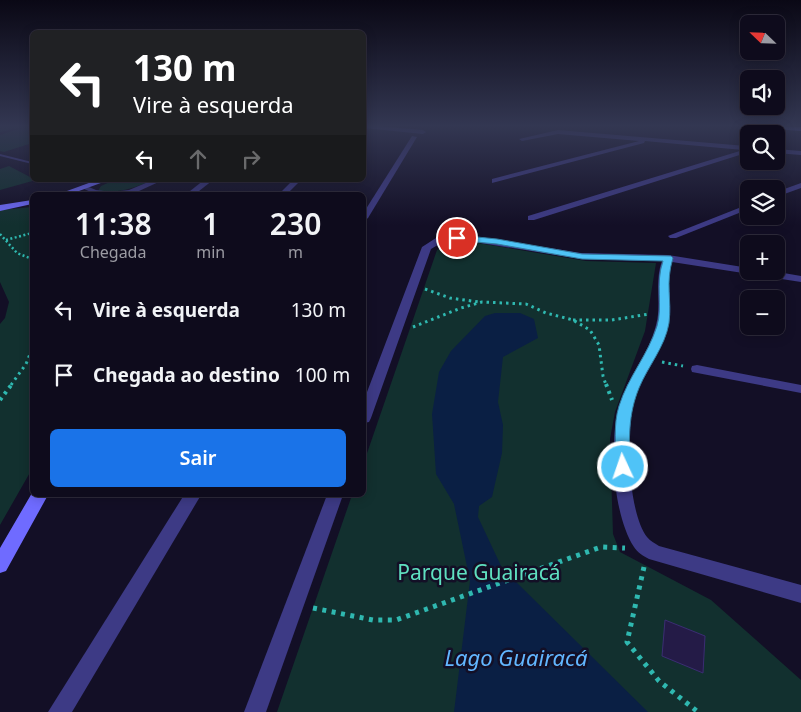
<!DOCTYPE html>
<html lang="pt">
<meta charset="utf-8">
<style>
body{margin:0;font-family:"Noto Sans",sans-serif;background:#1c1929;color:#f1f3f6;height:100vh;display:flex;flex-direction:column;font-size:19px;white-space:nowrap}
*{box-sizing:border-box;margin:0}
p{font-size:16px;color:#9b9ba3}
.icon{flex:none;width:28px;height:28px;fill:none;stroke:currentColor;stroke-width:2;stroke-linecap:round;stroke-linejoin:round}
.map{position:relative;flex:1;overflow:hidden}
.side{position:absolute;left:30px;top:192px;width:336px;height:305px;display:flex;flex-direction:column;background:#0e0b1c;border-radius:8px;box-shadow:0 2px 12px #0003,0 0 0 1px #2e2b3b}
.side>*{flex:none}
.banner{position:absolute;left:30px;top:30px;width:336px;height:152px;border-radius:8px;box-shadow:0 2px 12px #0003,0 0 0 1px #2e2b3b;background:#202124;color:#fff;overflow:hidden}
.needle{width:32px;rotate:293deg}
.controls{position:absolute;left:740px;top:15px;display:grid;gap:10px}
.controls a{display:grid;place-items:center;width:45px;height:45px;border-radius:8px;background:#0e0b1c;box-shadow:0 2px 12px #0003,0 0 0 1px #2e2b3b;font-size:25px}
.pin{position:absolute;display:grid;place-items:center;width:42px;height:42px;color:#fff;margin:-21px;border:2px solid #fff;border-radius:50%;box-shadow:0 1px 5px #0007}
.me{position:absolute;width:55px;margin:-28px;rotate:357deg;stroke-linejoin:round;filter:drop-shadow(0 0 4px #0008)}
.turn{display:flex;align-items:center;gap:18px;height:105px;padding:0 20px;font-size:22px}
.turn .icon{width:65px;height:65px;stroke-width:2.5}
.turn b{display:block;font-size:35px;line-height:42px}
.lanes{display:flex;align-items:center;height:48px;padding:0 20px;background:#0003;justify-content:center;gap:25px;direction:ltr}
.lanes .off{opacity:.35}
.eta{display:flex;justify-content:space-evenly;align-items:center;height:85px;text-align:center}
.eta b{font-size:30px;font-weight:600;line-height:35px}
.button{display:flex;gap:10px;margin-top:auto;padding:10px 20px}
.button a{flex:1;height:58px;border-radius:8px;background:#1a73e8;color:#fff;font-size:20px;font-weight:600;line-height:58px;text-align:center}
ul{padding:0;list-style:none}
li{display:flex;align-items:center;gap:15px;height:65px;padding:0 20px}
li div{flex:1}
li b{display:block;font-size:19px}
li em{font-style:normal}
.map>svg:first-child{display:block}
.green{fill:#12302f}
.water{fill:#0a1f44}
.building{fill:#241b47;stroke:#3b2d73}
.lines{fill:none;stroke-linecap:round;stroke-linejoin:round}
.path-far3{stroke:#2fb8b0;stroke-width:2.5;stroke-dasharray:2 2.5;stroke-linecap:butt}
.path-far2{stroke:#2fb8b0;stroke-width:3;stroke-dasharray:2.5 4;stroke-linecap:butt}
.path-far1{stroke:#2fb8b0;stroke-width:4;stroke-dasharray:3 4.5;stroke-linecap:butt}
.path{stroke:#2fb8b0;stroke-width:5;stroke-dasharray:4 5.5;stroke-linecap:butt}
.lane{fill:#3d3a85;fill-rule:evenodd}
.street{fill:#3d3a85;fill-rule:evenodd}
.secondary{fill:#6f6bff;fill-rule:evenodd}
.route{fill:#4fc3f7;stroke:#337fa1}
.labels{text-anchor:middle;stroke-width:5;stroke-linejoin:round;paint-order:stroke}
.near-park-label{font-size:21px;fill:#5fe0c0;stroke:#130f26}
.near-water-label{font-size:22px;font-style:italic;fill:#62b6ff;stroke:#130f26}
</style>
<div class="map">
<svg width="801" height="712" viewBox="0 0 801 712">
<rect width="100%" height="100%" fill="#130f26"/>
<g class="green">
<polygon points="0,125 32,125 32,143 4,152 0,151 0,135 24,127 0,132"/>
<polygon points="9,166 32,178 32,180 36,180 0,190 0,169"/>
<path d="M 114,180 L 153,180 C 135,188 117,194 98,191 L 101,186 Z"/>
<polygon points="32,207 32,469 0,525 0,324 5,318 9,302 0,282 0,210"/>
<polygon points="478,243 586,261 656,263 645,331 615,412 610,439 613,534 620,552 711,600 801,680 801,712 277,712 352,495 364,495 364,462 437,250 444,245"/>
</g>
<polygon class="water" points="495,313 520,313 534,319 538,338 503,357 498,402 503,425 502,453 492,497 479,506 478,517 502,568 648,712 454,712 470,581 454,504 436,474 432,414 439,372 451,351 485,316"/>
<polygon class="building" points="665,620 705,636 703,673 662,656"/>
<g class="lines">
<g class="path-far3">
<polyline points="0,234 17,253 32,259"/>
<polyline points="6,240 32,233"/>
</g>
<g class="path-far2">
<polyline points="425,289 450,298 479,302"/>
<polyline points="573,320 612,320 649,314"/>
<polyline points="413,327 461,308 482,302 526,304 546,313 573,320 590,330 599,345 603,376 606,385"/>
<polyline points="662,362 683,366"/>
<polyline points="11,385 26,364 32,349"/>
</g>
<g class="path-far1">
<polyline points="606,384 612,400"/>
<polyline points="0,400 12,384"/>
</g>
<g class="path">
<polyline points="644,567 627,642 659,681 698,712"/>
<polyline points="313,608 373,620 396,620 601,547 625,548"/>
</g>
<polygon class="lane" points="0,154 32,162 32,164 0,156"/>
<g class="street">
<polygon points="364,125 423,130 426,132 423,134 364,128"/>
<polygon points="558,130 746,146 749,147 749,152 534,220 528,220 528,216 743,150 645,141 644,143 492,183 492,179 639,141 558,134 522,141 519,139"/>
<polygon points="412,136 417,137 368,218 364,221 364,212"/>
<polygon points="776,149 801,151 801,155 776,153"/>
<polygon points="153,180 163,180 139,191 154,193 158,195 97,195 80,187 84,185 96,190 112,192 129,190"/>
<polygon points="204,180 213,180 194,195 185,195"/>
<polygon points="293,180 301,180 286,195 278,195"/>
<polygon points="801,183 801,188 776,197 776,192"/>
<polygon points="749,204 749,209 676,238 670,238 668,236"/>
<path d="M 468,235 L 581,253 L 668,255 L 749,268 L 749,271 L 772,271 L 801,276 L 801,282 L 672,262 C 665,281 673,302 669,322 C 664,349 646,370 636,395 C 625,425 627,511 647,537 C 650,541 655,543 659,546 L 801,585 L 801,603 L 649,559 C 643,556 637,552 634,547 C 613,515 608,441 620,405 C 628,376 649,354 656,325 C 662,304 654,282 662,261 L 581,259 L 468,241 L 441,243 L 431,249 L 371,418 L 369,422 L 364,423 L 364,400 L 422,247 L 436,238 Z"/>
<polygon points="697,365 801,385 801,393 692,372 691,369 692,366"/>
<polygon points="184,495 201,495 72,712 48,712"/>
<polygon points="327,495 343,495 266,712 244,712"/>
</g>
<g class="secondary">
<polygon points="747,125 801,127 801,131 750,127"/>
<polygon points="97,180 109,180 68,195 56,195"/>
<polygon points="32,200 32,204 0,211 0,205"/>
<polygon points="32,493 32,495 48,495 6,571 0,573 0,548"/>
</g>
</g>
<linearGradient id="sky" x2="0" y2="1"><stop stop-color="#0a0815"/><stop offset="0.56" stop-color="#333752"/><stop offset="1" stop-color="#333752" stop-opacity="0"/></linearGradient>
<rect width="801" height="225" fill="url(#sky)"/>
<path class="route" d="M 457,235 L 497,239 L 582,254 L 671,256 L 673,258 C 665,284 672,299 669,323 C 665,347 648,366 639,388 C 628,415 629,439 630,467 L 628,471 L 623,472 L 618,471 L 616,467 C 616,446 613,425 619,406 C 628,377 648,355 657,326 C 663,306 655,284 663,261 L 582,259 L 497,244 L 454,240 L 454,236 Z"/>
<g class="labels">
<g class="near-park-label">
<text x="479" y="580">Parque Guairacá</text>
</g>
<g class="near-water-label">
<text x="516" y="666">Lago Guairacá</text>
</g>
</g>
</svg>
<div class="controls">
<a><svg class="needle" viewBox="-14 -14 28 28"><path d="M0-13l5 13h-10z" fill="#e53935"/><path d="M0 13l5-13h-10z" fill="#9b9ba3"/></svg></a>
<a><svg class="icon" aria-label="sound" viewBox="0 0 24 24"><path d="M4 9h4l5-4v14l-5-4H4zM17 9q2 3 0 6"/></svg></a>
<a><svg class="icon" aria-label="search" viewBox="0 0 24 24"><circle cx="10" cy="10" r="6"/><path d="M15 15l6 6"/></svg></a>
<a><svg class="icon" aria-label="layers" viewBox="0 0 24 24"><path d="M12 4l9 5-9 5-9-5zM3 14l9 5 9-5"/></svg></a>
<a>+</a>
<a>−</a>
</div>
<div class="pin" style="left:457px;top:238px;background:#d93025"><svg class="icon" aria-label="arrive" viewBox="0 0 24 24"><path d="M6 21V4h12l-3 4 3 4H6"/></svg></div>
<svg class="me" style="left:623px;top:467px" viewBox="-20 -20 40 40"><circle r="17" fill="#4fc3f7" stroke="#fff" stroke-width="3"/><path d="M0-11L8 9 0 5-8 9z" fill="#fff"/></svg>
<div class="banner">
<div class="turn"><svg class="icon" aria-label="left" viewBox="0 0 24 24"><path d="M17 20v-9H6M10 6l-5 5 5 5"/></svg><div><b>130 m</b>Vire à esquerda</div></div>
<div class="lanes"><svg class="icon" aria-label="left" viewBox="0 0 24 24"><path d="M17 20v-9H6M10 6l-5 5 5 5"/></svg><svg class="icon off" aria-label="ahead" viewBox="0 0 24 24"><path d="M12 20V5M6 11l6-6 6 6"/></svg><svg class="icon off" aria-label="right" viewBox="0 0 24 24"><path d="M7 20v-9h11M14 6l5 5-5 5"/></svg></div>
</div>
<section class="side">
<div class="eta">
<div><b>11:38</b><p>Chegada</p></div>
<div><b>1</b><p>min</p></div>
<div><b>230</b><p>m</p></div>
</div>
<ul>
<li><svg class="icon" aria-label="left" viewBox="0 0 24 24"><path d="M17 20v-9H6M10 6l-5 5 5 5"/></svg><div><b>Vire à esquerda</b></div><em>130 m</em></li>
<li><svg class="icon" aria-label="arrive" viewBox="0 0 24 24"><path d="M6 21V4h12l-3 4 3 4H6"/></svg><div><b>Chegada ao destino</b></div><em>100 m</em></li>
</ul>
<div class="button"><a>Sair</a></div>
</section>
</div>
